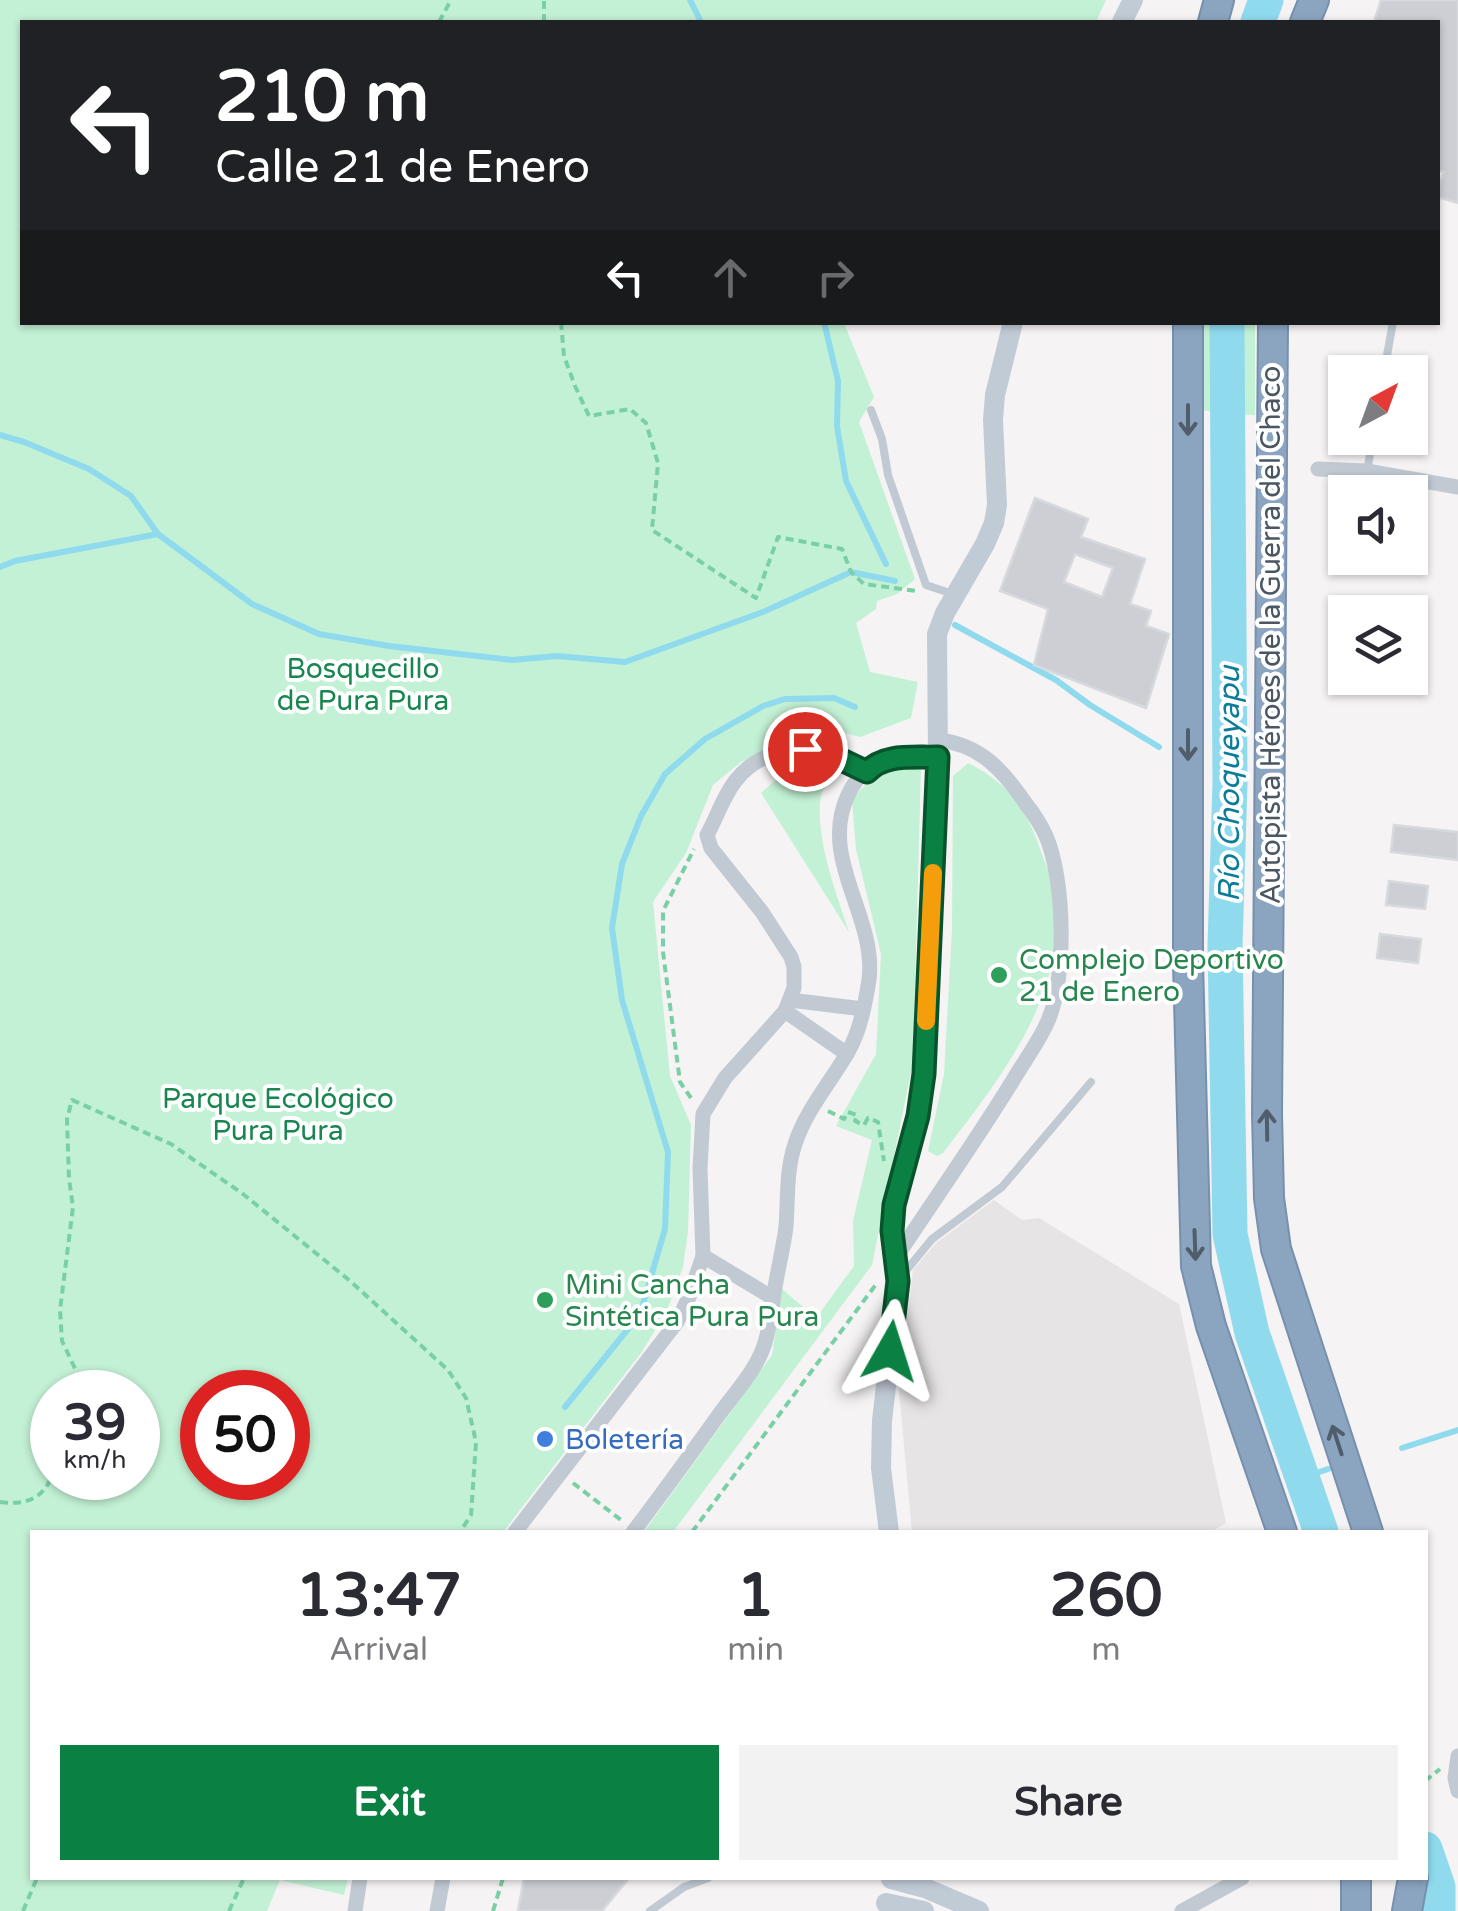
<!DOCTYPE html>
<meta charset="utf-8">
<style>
body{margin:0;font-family:"Varela Round",sans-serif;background:#f2f2f3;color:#2b2b33;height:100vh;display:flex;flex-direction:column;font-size:38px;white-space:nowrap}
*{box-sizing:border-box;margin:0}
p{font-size:32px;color:#7c7c81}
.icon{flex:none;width:55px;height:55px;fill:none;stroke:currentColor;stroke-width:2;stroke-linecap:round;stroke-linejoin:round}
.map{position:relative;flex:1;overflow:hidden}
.side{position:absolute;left:30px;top:1530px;width:1398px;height:350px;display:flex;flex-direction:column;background:#fff;border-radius:0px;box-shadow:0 2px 8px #0004}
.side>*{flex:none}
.guide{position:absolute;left:20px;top:20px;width:1420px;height:305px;border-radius:0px;box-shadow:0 2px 8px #0004;background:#202124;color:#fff;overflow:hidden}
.needle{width:65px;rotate:41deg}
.fabs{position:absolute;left:1328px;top:355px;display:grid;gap:20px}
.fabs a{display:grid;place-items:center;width:100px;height:100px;border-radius:0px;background:#fff;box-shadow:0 2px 8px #0004;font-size:50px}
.speed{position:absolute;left:30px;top:1370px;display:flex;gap:20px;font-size:50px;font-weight:700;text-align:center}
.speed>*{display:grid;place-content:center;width:130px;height:130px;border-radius:50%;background:#fff;box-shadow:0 2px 8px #0004;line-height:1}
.speed small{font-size:25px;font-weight:400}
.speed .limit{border:15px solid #d22;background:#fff;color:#111}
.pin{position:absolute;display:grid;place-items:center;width:85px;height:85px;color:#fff;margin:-42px;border:5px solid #fff;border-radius:50%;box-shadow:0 2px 10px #0007}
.me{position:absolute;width:110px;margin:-55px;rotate:6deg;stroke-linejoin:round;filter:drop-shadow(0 0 8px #0008)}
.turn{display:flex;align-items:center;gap:35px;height:210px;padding:0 30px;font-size:45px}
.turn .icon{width:130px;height:130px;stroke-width:2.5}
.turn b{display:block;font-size:70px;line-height:85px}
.lanes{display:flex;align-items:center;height:95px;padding:0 30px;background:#0003;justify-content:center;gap:50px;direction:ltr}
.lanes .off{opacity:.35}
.eta{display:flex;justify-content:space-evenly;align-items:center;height:170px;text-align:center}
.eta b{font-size:60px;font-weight:700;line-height:70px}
.action{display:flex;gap:20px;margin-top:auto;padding:20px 30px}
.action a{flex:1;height:115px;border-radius:0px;background:#0b8043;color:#fff;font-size:40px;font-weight:700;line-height:115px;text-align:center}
.action a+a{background:#f2f2f3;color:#2b2b33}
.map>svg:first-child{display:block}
.education{fill:#e6e4e5}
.green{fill:#c3f1d5;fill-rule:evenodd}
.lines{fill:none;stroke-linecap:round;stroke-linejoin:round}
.stream{stroke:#90daee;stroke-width:6}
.river{stroke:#90daee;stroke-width:35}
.building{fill:#cdcfd5;stroke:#d7d9de;stroke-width:2.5;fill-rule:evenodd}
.highway-casing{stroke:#7690ad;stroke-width:32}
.path{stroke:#7ad0a6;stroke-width:4;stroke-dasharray:8 5;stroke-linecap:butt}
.lane{stroke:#c1cad2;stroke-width:8}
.street{stroke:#c1cad2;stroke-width:15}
.secondary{stroke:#c1cbd6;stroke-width:20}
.highway{stroke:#8ba5c1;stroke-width:28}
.oneway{stroke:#505e6b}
.route-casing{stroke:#07532c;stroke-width:25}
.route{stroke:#0b8043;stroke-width:18}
.slow{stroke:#f59e0b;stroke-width:18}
.leisure-dot{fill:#2e9e5b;stroke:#fff;stroke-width:4}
.shop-dot{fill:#3f7fe0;stroke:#fff;stroke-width:4}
.labels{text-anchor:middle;stroke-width:8;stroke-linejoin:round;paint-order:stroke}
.street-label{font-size:28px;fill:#4a5661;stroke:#fff}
.park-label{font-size:28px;fill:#17864f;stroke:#fff}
.leisure-label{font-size:28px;fill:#27864d;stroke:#fff;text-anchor:start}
.shop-label{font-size:28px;fill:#366cbe;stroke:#fff;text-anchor:start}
.water-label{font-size:30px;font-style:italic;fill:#0c7c9b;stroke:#fff}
</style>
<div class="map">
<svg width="1458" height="1911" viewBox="0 0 1458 1911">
<rect width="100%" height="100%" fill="#f5f3f3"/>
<polygon class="education" points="994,1200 1022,1220 1039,1218 1179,1304 1226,1523 1211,1532 912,1532 899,1391 913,1270 936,1243"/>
<g class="green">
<path d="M 0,0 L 1106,0 L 1096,22 L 22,22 L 22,322 L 844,323 L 874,397 L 859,422 L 915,579 L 897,594 L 877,601 L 876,609 L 856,623 L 870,672 L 918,682 L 911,718 L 860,737 L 838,731 L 803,733 L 741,762 L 713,785 L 686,853 L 653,902 L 670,1076 L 691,1125 L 688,1232 L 683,1267 L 666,1313 L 641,1353 L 503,1532 L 32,1532 L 32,1878 L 348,1878 L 344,1895 L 280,1880 L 267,1911 L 0,1911 ZM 52,1392 L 138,1392 L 138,1478 L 52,1478 ZM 202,1392 L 288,1392 L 288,1478 L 202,1478 Z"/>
<polygon points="1204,323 1222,323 1223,414 1203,410"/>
<rect x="1241" y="323" width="14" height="92"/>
<path d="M 832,757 L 839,760 C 832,773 822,787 820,802 C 817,844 836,892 849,932 L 761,793 C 783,772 803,762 832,757 Z"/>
<path d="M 968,763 C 1007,782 1026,808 1040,849 C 1044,860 1050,873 1053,885 C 1074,988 1001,1077 943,1153 L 937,1156 L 928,1151 L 944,1074 L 952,930 L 953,776 Z"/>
<path d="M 921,765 L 913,1062 L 872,1265 L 673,1532 L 644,1532 L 772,1355 L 782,1289 L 816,1318 L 854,1266 L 853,1221 L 872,1140 L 836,1126 L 876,1054 L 881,954 L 856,849 L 852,800 C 875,772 885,768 921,765 Z"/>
</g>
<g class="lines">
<g class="stream">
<polyline points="690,0 701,22"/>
<polyline points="824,322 838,381 837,426 846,481 886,564"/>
<polyline points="0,435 24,442 89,469 131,496 158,534 252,604 319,634 389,646 512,660 557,656 625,662 763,612 851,572 895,581"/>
<polyline points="0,567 15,561 158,534"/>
<polyline points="955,625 1056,680 1090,705 1159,747"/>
<polyline points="565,1407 640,1314 665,1229 668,1152 622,1000 612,928 622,864 641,816 665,774 705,739 763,706 785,699 834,698 855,707"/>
<polyline points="1402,1448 1458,1430"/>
<polyline points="1302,1478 1328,1469"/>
</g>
<g class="river">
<polyline points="1258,22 1266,0"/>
<polyline points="1227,322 1230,782 1225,945 1230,1234 1252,1333 1321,1532"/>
<polyline points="1425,1849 1438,1887 1438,1911"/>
</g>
</g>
<g class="building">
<polygon points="1381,0 1458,0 1458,203 1438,197 1438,189 1444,172 1438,170 1438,22 1374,22"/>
<path d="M 1035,498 L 1088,519 L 1081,537 L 1145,559 L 1130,604 L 1151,611 L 1146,626 L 1169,634 L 1146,708 L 1034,665 L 1048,609 L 1000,591 ZM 1075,554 L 1113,568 L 1102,597 L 1064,582 Z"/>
<polygon points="1394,825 1458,832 1458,860 1391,852"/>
<polygon points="1389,881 1428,886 1425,909 1386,905"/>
<polygon points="1380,934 1421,939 1418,963 1377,958"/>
<polygon points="524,1878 629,1878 602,1911 518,1911"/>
</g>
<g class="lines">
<defs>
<g id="highway">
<polyline points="1213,22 1219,0"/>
<polyline points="1305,22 1314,0"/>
<polyline points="1188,322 1188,962 1196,1266 1211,1326 1282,1532"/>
<polyline points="1273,322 1267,1114 1269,1198 1276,1249 1368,1532"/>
<polyline points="1356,1911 1356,1878"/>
<polyline points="1407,1911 1413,1878"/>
</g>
</defs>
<use href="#highway" class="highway-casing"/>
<g class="path">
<polyline points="439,22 451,0"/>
<polyline points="544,22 544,0"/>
<polyline points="561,322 564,356 575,386 589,416 630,409 646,423 658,463 652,530 756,598 778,537 842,549 851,572 864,584 917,591"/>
<polyline points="691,1098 680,1082 663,952 663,911 694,849"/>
<polyline points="828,1111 844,1119 848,1112 857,1115 855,1121 864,1125 868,1118 878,1122 884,1161"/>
<polyline points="86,1392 62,1341 60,1310 73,1207 69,1179 67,1119 72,1100 171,1144 243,1194 349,1280 448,1370 466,1398 476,1442 471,1515 460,1532"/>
<polyline points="573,1483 621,1520"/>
<path d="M 0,1502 C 25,1505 42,1500 52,1476"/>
<polyline points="692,1532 877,1283"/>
<polyline points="1425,1781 1440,1769"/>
<polyline points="23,1911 37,1878"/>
<polyline points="229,1911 244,1878"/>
<polyline points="493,1911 503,1878"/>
</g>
<g class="lane">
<polyline points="1384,372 1393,322"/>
<polyline points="871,410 882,439 888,475 926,585 953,594"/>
<polyline points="1367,471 1373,438"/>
<polyline points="900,1278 932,1239 1002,1187 1091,1082"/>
<polyline points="650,1911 684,1887 708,1878"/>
</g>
<g class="street">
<polyline points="1318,469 1367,471 1458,487"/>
<polyline points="790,1000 863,1009"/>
<polyline points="785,1011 847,1054"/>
<polyline points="703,1256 773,1298"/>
<path d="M 895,1259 C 934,1200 975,1142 1012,1082 C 1023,1063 1038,1043 1047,1023 C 1067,980 1065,880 1046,836 C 1041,825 1034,814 1026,804 C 1004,771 980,744 938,740"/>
<path d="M 515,1532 L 677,1322 L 689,1297 L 703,1256 L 700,1168 L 703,1114 L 725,1078 L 785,1011 L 794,988 L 794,967 L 791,957 L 762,912 L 711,848 L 707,835 C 717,817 724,794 737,779 C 757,754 793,744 823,752 C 838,756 853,765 867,772"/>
<path d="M 633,1532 C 662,1494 690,1455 718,1416 C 735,1392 759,1368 766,1339 C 770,1324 772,1310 774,1294 C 777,1272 783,1250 786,1227 C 788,1199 786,1171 795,1144 C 806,1110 830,1083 848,1052 C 860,1031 865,1005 869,980 C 877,916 818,859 848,795 C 868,752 898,759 938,757"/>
<polyline points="1458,1756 1455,1778 1458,1791"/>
<polyline points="355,1911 360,1878"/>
<polyline points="437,1911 443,1878"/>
<polyline points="1182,1911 1242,1878"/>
</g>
<g class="secondary">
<polyline points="1122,22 1133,0"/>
<polyline points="889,1532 881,1468 882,1421 898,1281 892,1231 894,1205 918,1117 924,1074 938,757 937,634 945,613 985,544 994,523 997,505 993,420 995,395 1013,322"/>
<polyline points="891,1879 925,1888 979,1911"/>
<polyline points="886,1903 924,1911"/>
</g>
<use href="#highway" class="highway"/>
</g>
<defs><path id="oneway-shaft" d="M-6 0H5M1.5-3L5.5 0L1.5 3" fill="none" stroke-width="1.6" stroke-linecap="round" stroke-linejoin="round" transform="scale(2.5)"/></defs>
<g class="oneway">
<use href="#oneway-shaft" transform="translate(1188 420) rotate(90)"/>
<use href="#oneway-shaft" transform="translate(1188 745) rotate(90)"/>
<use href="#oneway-shaft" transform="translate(1267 1125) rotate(-91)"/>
<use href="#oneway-shaft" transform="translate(1195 1245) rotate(88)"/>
<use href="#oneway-shaft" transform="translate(1337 1440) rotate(-108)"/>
</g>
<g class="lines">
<defs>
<path id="route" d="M 805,749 L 825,752 L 867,772 C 885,753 914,758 938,757 L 924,1074 L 918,1116 L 894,1205 L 892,1231 L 898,1281 L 890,1351"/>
</defs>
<use href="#route" class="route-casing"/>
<use href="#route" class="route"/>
<polyline class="slow" points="926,1021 933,873"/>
</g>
<g class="leisure-dot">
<circle cx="999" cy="975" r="10"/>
<circle cx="545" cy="1300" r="10"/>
</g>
<circle class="shop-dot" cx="545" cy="1439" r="10"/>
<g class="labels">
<g class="street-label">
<text transform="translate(1270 635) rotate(-90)" y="10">Autopista Héroes de la Guerra del Chaco</text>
</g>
<g class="park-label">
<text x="363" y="678">Bosquecillo<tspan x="363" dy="32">de Pura Pura</tspan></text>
<text x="278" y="1108">Parque Ecológico<tspan x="278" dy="32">Pura Pura</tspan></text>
</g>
<g class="leisure-label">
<text x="1019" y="969">Complejo Deportivo<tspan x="1019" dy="32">21 de Enero</tspan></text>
<text x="565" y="1294">Mini Cancha<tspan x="565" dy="32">Sintética Pura Pura</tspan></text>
</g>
<g class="shop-label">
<text x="565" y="1449">Boletería</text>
</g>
<g class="water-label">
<text transform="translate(1229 784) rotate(-90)" y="10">Río Choqueyapu</text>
</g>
</g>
</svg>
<div class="fabs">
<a><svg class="needle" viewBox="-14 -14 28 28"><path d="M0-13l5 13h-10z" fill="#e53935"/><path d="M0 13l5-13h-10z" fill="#7c7c81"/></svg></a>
<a><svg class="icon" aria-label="sound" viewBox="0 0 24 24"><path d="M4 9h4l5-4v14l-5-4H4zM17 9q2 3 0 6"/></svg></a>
<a><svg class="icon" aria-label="layers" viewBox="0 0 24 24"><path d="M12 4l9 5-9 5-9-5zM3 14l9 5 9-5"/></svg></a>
</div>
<div class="speed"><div>39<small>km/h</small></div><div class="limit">50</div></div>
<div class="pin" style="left:805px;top:749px;background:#d93025"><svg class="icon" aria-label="arrive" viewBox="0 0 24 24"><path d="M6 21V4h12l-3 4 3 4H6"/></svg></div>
<svg class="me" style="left:890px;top:1351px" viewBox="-20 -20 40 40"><path d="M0-17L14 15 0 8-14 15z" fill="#0b8043" stroke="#fff" stroke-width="4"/></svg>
<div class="guide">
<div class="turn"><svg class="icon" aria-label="left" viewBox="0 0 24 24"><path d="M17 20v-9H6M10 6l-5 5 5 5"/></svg><div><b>210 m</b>Calle 21 de Enero</div></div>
<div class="lanes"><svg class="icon" aria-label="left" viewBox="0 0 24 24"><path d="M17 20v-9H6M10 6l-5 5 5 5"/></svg><svg class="icon off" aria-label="ahead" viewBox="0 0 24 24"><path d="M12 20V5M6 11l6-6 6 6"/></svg><svg class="icon off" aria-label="right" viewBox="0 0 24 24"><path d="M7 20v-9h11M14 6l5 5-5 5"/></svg></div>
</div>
<section class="side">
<div class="eta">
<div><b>13:47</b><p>Arrival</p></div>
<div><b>1</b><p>min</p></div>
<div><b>260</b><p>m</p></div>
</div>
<div class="action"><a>Exit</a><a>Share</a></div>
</section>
</div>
